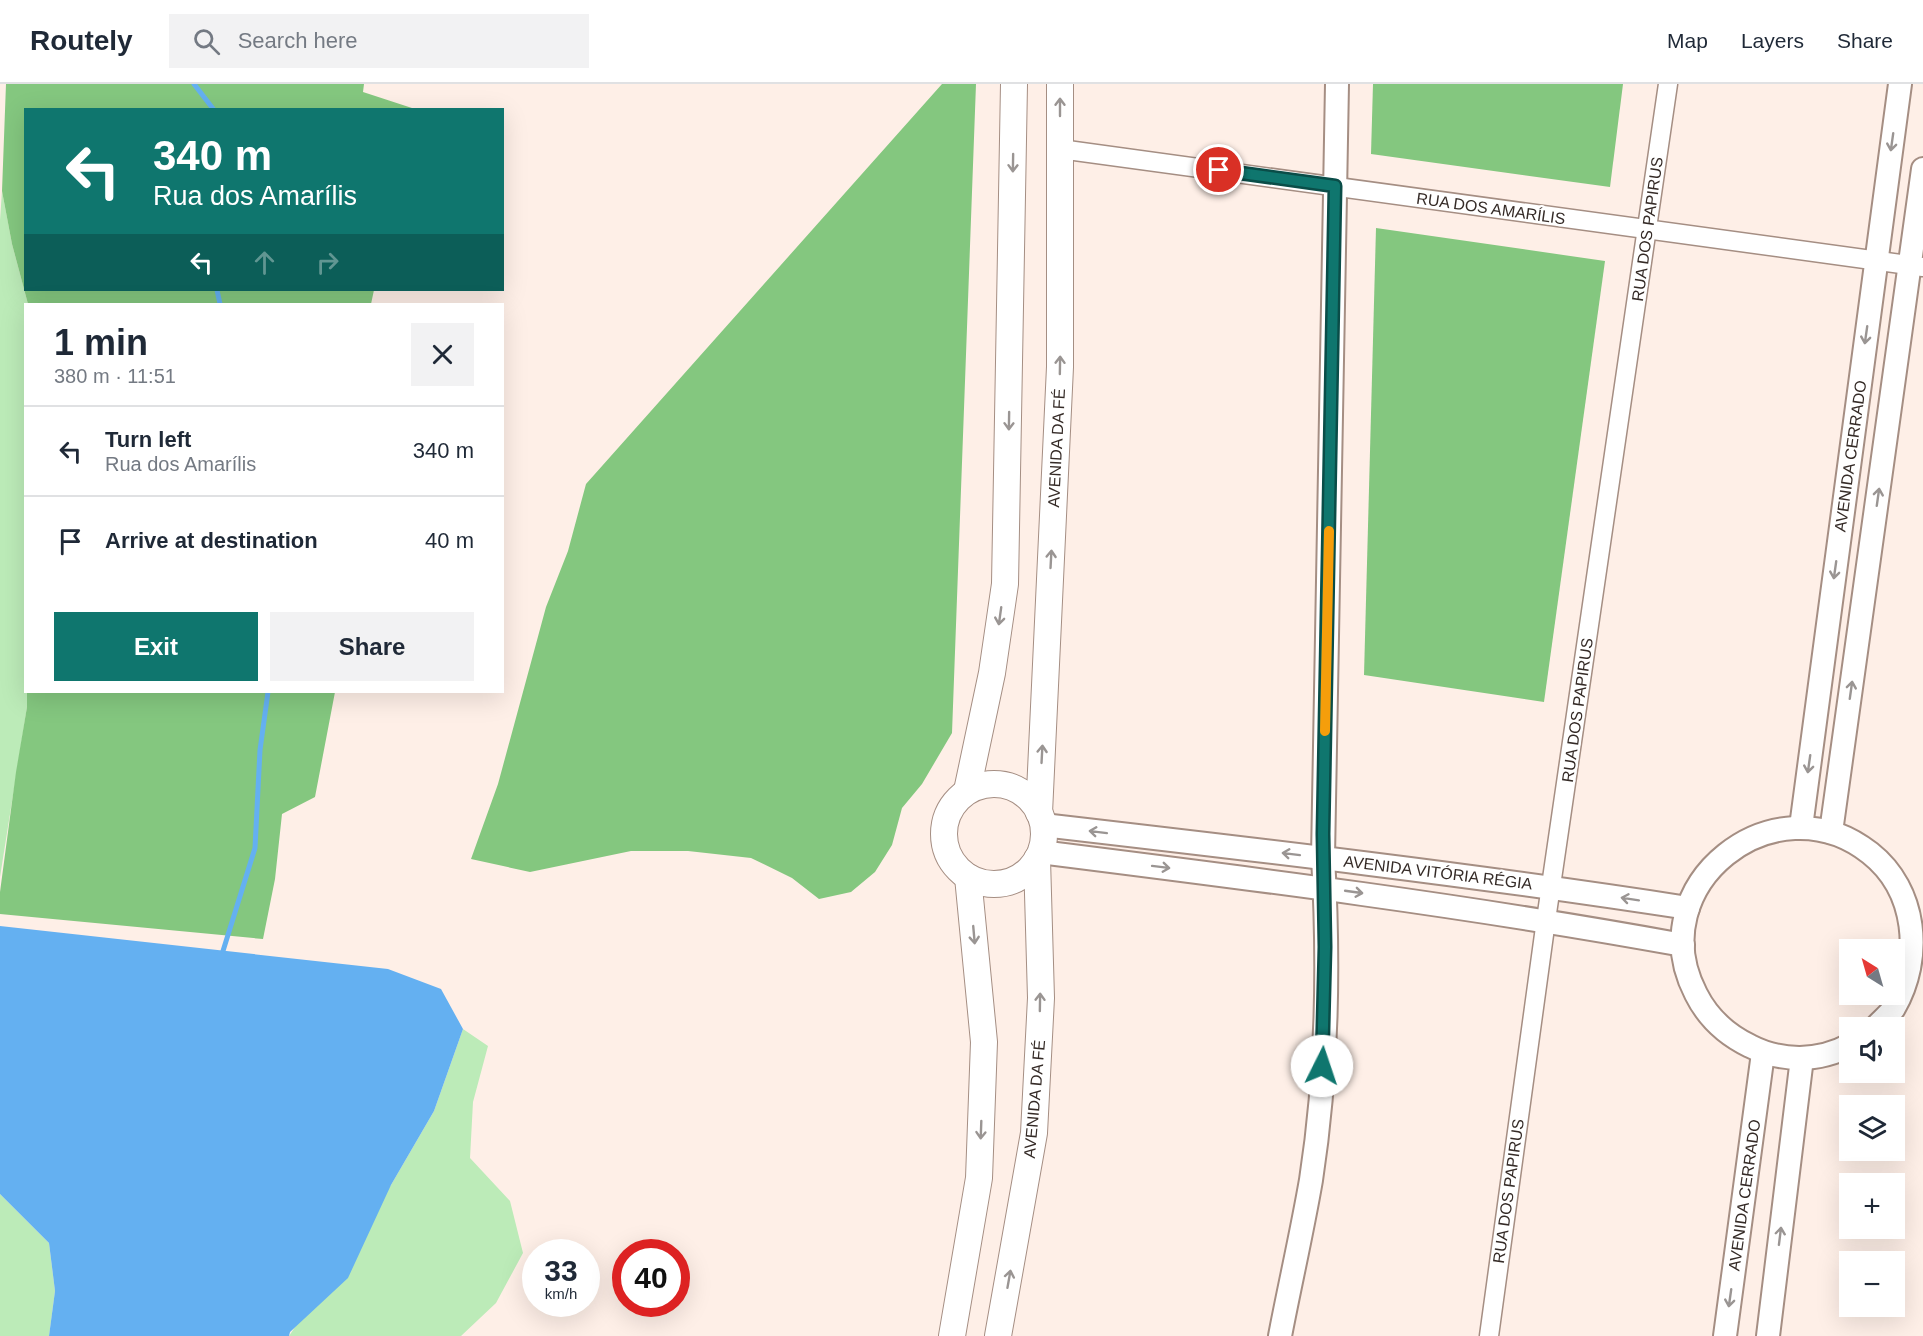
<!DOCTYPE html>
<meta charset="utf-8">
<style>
body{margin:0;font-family:Helvetica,sans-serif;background:#f2f2f3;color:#1f2937;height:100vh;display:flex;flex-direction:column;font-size:22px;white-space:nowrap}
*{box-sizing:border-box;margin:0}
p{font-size:20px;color:#747a83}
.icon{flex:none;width:33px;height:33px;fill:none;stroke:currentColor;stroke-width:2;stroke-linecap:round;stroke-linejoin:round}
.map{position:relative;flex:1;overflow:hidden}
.details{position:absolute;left:24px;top:219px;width:480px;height:390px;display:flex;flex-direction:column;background:#fff;border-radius:0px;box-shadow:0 6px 24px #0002}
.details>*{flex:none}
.banner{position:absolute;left:24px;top:24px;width:480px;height:183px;border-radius:0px;box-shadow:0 6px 24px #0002;background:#0f766e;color:#fff;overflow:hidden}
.needle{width:39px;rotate:323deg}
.fabs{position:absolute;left:1839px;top:855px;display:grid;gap:12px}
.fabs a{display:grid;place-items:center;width:66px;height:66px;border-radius:0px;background:#fff;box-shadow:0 6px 24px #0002;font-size:30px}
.speed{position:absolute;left:522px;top:1155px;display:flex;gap:12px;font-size:30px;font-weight:700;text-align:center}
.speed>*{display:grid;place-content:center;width:78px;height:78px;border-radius:50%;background:#fff;box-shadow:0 6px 24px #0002;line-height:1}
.speed small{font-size:15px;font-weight:400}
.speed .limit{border:9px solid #d22;background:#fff;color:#111}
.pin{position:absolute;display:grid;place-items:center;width:51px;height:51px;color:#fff;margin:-26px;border:3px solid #fff;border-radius:50%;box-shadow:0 2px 6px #0007}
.me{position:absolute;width:66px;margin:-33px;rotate:4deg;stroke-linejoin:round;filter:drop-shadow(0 0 4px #0008)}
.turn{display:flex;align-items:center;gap:21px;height:126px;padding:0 30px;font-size:27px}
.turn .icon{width:78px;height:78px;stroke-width:2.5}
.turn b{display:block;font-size:42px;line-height:51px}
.lanes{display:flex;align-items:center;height:57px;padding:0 30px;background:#0003;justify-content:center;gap:30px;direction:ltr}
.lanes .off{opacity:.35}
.round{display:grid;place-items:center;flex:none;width:63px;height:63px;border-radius:0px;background:#f2f2f3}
.headline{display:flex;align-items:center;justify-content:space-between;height:102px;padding:0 30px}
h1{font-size:36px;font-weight:700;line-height:45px}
.button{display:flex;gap:12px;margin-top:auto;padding:12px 30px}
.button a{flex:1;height:69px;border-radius:0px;background:#0f766e;color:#fff;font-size:24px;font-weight:700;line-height:69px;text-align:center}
.button a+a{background:#f2f2f3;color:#1f2937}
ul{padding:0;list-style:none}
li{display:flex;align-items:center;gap:18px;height:90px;padding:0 30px;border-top:2px solid #e0e1e3}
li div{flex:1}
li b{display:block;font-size:22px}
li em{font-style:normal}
header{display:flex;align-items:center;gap:36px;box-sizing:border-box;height:84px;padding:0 30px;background:#fff;border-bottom:2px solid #e0e1e3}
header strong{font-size:28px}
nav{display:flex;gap:33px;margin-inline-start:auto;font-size:21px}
.search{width:420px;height:54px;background:#f2f2f3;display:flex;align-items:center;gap:15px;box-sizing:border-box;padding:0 21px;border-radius:0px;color:#747a83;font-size:22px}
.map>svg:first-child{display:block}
.green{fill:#bcebb8}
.forest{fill:#84c77f}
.water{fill:#64b0f1}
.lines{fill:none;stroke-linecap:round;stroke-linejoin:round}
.stream{stroke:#64b0f1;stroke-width:5}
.minor-casing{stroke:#a58e83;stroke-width:21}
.tertiary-casing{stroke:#a58e83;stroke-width:26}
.secondary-casing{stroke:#a58e83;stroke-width:28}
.minor{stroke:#fff;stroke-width:18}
.tertiary{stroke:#fff;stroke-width:22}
.secondary{stroke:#fff;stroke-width:26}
.oneway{stroke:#9a9593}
.route-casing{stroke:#0a4d48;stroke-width:15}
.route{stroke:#0f766e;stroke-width:10}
.slow{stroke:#f59e0b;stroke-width:10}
.labels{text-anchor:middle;stroke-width:4.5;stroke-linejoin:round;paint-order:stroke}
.street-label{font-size:16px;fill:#352b27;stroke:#fff}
</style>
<header>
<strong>Routely</strong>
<div class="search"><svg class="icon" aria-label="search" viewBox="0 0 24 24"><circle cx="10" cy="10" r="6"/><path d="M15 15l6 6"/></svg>Search here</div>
<nav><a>Map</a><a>Layers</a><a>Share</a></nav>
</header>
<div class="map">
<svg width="1923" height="1252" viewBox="0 0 1923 1252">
<rect width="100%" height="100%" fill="#feefe7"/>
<g class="green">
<polygon points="2,107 12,160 28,220 26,220 26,608 27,608 27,623 0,793 0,136"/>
<polygon points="463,945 488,962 473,1018 470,1074 510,1117 523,1169 496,1219 461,1252 289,1252 391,1101 434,1027"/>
<polygon points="0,1110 49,1159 55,1207 49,1252 0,1252"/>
</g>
<g class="forest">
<polygon points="6,0 364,0 363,8 415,25 26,26 26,206 374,206 371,220 28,220 12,160 2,107"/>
<polygon points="942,0 976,0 952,649 922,700 902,724 892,761 875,788 851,808 819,815 792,794 751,774 688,767 631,767 530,788 471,775 498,700 546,523 568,467 586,400"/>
<polygon points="1373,0 1623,0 1610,103 1371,70"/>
<polygon points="1376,144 1605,177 1544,618 1364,591"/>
<polygon points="27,608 335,608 315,713 282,730 275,795 263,855 0,830 0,808 16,688 27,623"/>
</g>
<polygon class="water" points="0,842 388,885 441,905 463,945 434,1027 391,1101 348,1194 290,1248 289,1252 49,1252 55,1207 49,1159 0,1110"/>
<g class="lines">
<g class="stream">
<polyline points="194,0 214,26"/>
<polyline points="217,206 220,220"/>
<polyline points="223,867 255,764 260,666 268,608"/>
</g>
<defs>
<g id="minor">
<polyline points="1060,65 1923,183"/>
<polyline points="1489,1252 1546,836 1668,0"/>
</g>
<g id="tertiary">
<path d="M 1043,741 C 1259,766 1474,791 1688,824"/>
<polyline points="1801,743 1900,0"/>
<polyline points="1831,748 1923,85"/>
<path d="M 1040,768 C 1255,795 1470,822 1683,861"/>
<path d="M 1850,961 C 1819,978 1781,978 1750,962 C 1725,950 1708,934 1696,910 C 1639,801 1775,694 1870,769 C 1917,806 1923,874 1894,924 C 1889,931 1881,937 1875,944"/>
<path d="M 1280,1252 C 1290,1200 1302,1148 1311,1096 C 1327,993 1329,877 1323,773 L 1337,0"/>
<polyline points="1725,1252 1763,969"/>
<polyline points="1768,1252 1802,974"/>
</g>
<g id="secondary">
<circle cx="994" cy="750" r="50"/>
<polyline points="967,707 992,589 1005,500 1014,0"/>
<polyline points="1039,729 1060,283 1060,0"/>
<polyline points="952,1252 979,1094 984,958 968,793"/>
<polyline points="998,1252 1034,1049 1041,914 1037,775"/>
</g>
</defs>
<use href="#minor" class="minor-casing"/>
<use href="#tertiary" class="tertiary-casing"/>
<use href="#secondary" class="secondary-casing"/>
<use href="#minor" class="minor"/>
<use href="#tertiary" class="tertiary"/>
<use href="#secondary" class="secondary"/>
</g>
<defs><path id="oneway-shaft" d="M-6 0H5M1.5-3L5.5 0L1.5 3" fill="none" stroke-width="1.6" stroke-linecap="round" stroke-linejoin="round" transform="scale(1.5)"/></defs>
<g class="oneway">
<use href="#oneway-shaft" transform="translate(1060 23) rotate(-90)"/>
<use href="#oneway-shaft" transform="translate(1892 58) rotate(98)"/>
<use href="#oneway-shaft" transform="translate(1013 79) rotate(91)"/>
<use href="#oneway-shaft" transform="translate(1866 251) rotate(98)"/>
<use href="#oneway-shaft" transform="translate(1060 281) rotate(-89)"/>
<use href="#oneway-shaft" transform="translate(1009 337) rotate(91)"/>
<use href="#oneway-shaft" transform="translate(1878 413) rotate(-82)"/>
<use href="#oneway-shaft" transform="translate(1051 475) rotate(-87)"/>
<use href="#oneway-shaft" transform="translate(1835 486) rotate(98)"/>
<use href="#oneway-shaft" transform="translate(1000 532) rotate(98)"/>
<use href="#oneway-shaft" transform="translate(1851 606) rotate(-82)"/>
<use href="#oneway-shaft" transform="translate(1042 670) rotate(-87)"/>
<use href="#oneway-shaft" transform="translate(1809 680) rotate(98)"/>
<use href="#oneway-shaft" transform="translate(1098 748) rotate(-173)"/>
<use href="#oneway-shaft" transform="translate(1291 770) rotate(-173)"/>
<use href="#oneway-shaft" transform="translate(1161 783) rotate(7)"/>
<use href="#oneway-shaft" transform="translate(1354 808) rotate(8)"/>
<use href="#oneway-shaft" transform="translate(1630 815) rotate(-171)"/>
<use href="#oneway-shaft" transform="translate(974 851) rotate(85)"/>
<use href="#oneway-shaft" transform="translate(1040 918) rotate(-89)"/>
<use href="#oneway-shaft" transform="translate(981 1046) rotate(92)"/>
<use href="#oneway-shaft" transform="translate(1780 1152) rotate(-83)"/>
<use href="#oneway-shaft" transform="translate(1009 1195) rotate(-80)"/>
<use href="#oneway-shaft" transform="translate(1730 1214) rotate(98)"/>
</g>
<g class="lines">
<defs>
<polyline id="route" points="1219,86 1335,102 1323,750 1325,863 1322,982"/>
</defs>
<use href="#route" class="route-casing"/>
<use href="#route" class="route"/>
<polyline class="slow" points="1325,647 1329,447"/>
</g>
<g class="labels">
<g class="street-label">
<text transform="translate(1491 124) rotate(8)" y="6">RUA DOS AMARÍLIS</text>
<text transform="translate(1647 145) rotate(-82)" y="6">RUA DOS PAPIRUS</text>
<text transform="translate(1056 364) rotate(-87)" y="6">AVENIDA DA FÉ</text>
<text transform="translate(1850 372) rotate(-82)" y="6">AVENIDA CERRADO</text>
<text transform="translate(1577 626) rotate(-82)" y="6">RUA DOS PAPIRUS</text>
<text transform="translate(1438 788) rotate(7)" y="6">AVENIDA VITÓRIA RÉGIA</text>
<text transform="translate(1034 1015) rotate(-85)" y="6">AVENIDA DA FÉ</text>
<text transform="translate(1508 1107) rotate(-82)" y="6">RUA DOS PAPIRUS</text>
<text transform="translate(1744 1111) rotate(-82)" y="6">AVENIDA CERRADO</text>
</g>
</g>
</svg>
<div class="fabs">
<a><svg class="needle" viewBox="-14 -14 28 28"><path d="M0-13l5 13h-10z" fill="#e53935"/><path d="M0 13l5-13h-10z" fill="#747a83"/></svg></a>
<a><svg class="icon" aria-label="sound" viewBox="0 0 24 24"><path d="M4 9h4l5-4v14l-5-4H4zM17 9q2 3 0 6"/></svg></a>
<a><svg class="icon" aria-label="layers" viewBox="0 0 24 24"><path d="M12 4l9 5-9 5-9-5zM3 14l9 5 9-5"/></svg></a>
<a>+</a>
<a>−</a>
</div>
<div class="speed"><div>33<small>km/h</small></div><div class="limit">40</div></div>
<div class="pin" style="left:1219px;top:86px;background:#d93025"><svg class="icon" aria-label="arrive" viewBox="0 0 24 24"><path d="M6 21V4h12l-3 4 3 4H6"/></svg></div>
<svg class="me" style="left:1322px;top:982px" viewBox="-20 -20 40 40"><circle r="19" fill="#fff"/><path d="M0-13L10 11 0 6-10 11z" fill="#0f766e"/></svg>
<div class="banner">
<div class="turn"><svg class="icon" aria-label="left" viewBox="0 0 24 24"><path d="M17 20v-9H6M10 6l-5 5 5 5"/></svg><div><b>340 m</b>Rua dos Amarílis</div></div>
<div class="lanes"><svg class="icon" aria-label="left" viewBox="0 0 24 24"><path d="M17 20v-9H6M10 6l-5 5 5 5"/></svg><svg class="icon off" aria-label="ahead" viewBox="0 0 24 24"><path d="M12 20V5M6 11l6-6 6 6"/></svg><svg class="icon off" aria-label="right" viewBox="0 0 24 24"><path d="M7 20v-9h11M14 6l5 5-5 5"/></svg></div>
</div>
<section class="details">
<div class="headline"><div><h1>1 min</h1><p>380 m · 11:51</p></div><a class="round"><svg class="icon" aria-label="close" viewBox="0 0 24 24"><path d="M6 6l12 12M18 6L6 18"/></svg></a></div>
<ul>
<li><svg class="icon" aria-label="left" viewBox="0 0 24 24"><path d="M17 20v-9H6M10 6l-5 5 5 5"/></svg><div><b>Turn left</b><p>Rua dos Amarílis</p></div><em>340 m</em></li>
<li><svg class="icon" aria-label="arrive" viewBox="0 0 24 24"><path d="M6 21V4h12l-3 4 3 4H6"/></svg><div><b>Arrive at destination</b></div><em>40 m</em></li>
</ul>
<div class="button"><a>Exit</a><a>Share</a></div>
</section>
</div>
